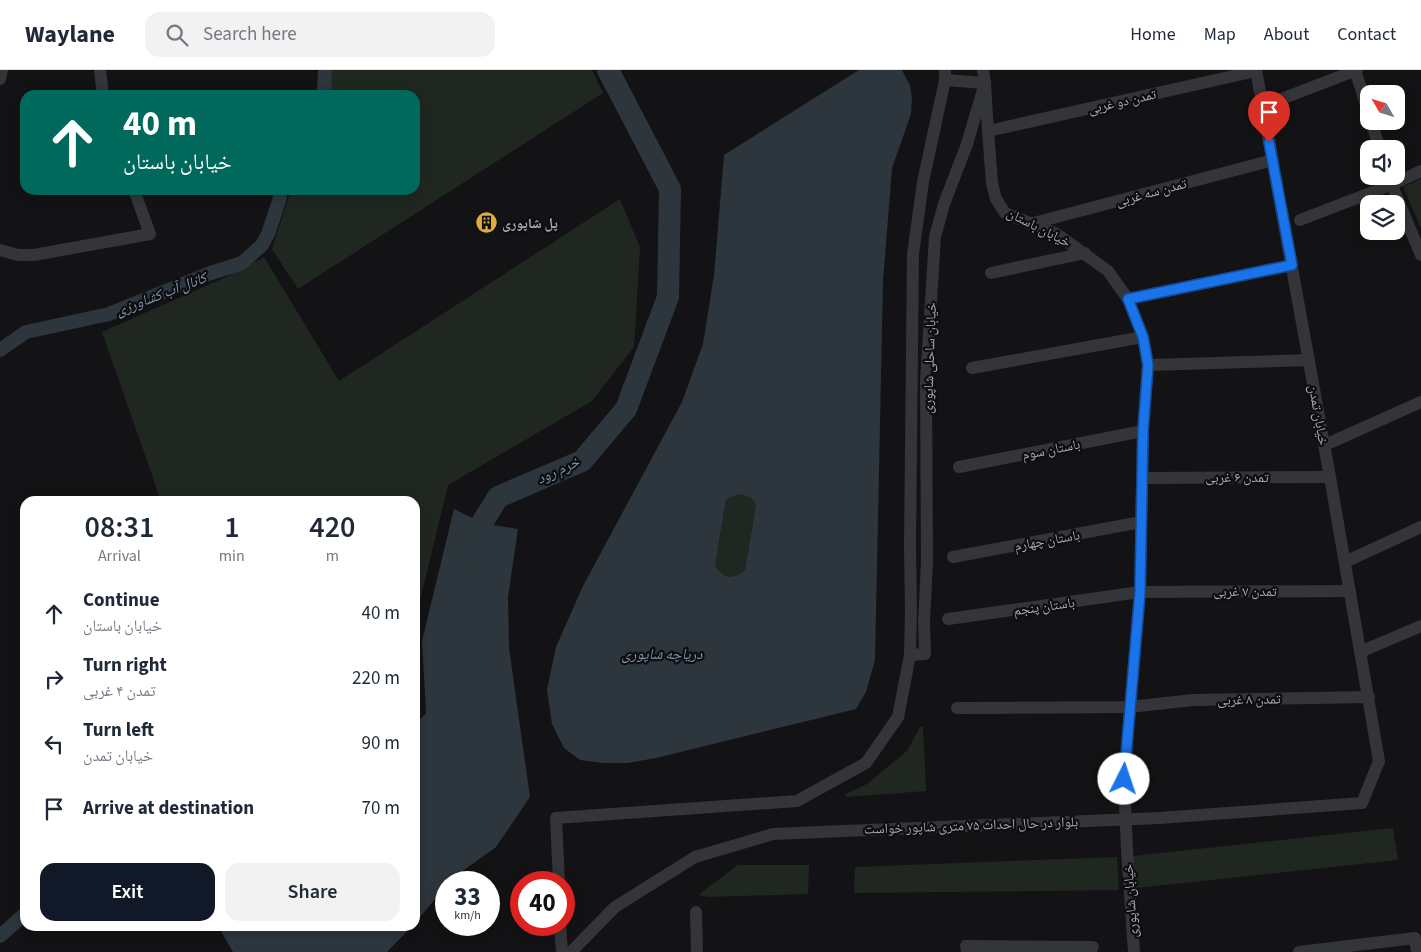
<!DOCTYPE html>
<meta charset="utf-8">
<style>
body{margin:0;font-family:"Source Sans 3","Noto Naskh Arabic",sans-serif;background:#f2f2f3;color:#1f2937;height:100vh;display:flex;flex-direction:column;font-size:19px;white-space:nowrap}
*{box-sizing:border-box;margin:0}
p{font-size:16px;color:#747a83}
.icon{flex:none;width:28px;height:28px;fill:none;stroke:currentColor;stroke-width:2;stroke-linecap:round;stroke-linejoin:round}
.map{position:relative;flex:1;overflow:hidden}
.panel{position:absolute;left:20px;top:426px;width:400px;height:435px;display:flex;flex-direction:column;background:#fff;border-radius:15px;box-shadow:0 2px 12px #0003}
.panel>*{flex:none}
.guide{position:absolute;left:20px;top:20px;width:400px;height:105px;border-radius:15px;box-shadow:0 2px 12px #0003;background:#00695c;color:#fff;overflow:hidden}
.needle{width:32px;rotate:309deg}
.buttons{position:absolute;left:1360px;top:15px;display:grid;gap:10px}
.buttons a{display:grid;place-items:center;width:45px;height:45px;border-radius:10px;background:#fff;box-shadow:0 2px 12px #0003;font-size:25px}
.speed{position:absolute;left:435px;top:801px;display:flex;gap:10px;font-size:25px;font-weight:700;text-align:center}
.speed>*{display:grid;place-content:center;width:65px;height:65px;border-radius:50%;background:#fff;box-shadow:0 2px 12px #0003;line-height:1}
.speed small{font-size:12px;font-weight:400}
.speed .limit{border:8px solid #d22;background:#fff;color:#111}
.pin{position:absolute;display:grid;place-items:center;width:42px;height:42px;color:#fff;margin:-51px -21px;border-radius:50% 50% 50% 0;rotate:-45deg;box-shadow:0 0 5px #0007}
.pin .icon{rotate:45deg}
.me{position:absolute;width:55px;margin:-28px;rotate:4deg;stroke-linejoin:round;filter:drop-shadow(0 0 4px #0008)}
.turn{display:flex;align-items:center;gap:18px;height:105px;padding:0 20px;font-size:22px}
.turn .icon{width:65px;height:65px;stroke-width:2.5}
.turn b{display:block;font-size:35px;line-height:42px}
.eta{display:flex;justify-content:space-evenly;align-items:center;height:85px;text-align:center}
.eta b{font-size:30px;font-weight:600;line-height:35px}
.action{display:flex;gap:10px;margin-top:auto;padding:10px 20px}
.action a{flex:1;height:58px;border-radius:15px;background:#111827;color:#fff;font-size:20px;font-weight:600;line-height:58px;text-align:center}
.action a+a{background:#f2f2f3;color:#1f2937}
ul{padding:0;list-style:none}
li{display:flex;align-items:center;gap:15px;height:65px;padding:0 20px}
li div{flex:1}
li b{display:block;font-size:19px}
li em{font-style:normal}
header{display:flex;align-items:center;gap:30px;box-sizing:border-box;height:70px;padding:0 25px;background:#fff;border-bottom:1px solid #e0e1e3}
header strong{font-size:24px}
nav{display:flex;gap:28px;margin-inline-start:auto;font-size:18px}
.search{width:350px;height:45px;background:#f2f2f3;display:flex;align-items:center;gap:12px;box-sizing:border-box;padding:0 18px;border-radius:15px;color:#747a83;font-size:19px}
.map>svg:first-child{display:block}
.green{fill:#202720}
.water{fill:#2d363c;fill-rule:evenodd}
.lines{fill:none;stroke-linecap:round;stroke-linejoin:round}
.canal{stroke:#2d363c;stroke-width:14}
.river{stroke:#2d363c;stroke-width:22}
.minor{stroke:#343539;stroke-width:12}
.route-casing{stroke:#114b97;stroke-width:12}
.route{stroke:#1a73e8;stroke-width:9}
.labels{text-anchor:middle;stroke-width:4.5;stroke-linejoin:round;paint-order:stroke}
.street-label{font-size:14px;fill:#a6aab4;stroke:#0e0e10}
.poi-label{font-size:14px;font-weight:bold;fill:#a6aab4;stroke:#0e0e10;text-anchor:start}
.water-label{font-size:15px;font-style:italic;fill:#7f98ad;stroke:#0e0e10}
</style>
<header>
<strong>Waylane</strong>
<div class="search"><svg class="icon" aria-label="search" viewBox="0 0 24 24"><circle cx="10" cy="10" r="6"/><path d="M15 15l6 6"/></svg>Search here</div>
<nav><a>Home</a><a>Map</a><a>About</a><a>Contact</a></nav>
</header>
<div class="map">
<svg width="1421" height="882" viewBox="0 0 1421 882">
<rect width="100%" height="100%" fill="#131315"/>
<g class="green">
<polygon points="320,0 592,0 603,23 298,219 272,179 291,120 415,120 415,25 315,25"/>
<polygon points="1421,109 1421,158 1403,117"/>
<polygon points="620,129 640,177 634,277 592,331 448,415 415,551 415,431 161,431 102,262 224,208 264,187 339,311"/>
<path d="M 741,423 L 751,428 L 756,435 L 745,500 C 733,510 723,509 715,495 L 726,430 L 733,425 Z"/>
<polygon points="920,657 923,657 926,721 846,727 846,724 867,714 907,681"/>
<polygon points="1393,758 1398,790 1136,818 1133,786"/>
<polygon points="1117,787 1119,820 854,823 855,797"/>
<polygon points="738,795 809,795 808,824 709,827 698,825"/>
</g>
<g class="water">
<path d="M 859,0 L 902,0 L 910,16 L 912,27 L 911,44 L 892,98 L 883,211 L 875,590 L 866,622 L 856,639 L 656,688 L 628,693 L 603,693 L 580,690 L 564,678 L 552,654 L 547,620 L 556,577 L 583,516 L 682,332 L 703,274 L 714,205 L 724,85 ZM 741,424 L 751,428 L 756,435 L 745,500 C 733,510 723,509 715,495 L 726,430 L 733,426 Z"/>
<polygon points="454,439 482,453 518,459 508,527 509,578 530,727 496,777 453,808 449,812 446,812 446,816 415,853 415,655 426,643 422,571"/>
<polygon points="218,856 412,856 387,882 233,882"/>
</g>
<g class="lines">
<g class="canal">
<polyline points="324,25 325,0"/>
<polyline points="0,280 26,262 109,244 208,204 242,193 262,175 268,164 280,128 279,120"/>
<polyline points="0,866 25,844"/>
</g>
<polyline class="river" points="473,481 482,453 498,427 582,391 626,339 668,227 670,119 608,0"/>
<g class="minor">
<polyline points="100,0 103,25"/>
<polyline points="1355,0 1369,44"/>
<polyline points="0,9 2,0"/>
<polyline points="945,10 985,13"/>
<polyline points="985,13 988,61 992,113 996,129 1005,143 1057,164 1108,201 1128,229 1143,267 1148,295 1143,361 1140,522 1124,709 1127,780 1134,882"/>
<polyline points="1263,36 1357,0"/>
<polyline points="1371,51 1380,79"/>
<polyline points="988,61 1256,1"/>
<polyline points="1388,106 1421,185"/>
<polyline points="1300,150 1391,115 1421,101"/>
<polyline points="1030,154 1273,90"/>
<polyline points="0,180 18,185 34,185 150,164 134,120"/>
<polyline points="991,203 1085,183"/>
<polyline points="1128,229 1292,195"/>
<polyline points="1148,295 1309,290"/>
<polyline points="972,298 1143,267"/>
<polyline points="1325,375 1421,332"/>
<polyline points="959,397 1143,361"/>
<polyline points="1143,408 1330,407"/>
<polyline points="953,487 1141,452"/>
<polyline points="1345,492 1421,457"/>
<polyline points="948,549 1140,522 1350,521"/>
<polyline points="1360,582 1421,556"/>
<polyline points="910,585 925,584 924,552 927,492 926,311 935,167 944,134 967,74 985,13 983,0"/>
<polyline points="957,638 1129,637 1193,630 1369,627"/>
<polyline points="559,812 556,748 797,731 866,693 898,647 910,585 911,541 910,476 913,184 923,112 945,10 945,0"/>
<polyline points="696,842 697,882"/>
<polyline points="560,855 562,882"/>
<polyline points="571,882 615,837 695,787 773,764 1159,748 1362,733 1379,691 1330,407 1256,0"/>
<polyline points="967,882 966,876 1093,877"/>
<polyline points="1299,882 1415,868 1417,882"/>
</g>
</g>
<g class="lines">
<defs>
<polyline id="route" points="1124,709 1140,522 1143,361 1148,295 1143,267 1128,229 1292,195 1269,72"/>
</defs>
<use href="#route" class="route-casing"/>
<use href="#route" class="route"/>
</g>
<defs>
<symbol id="building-disc" viewBox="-11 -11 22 22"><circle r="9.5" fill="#e4ab3c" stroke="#0e0e10"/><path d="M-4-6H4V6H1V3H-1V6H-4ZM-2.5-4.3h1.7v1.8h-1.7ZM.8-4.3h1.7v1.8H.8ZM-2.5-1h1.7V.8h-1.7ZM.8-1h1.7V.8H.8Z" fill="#111"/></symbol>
</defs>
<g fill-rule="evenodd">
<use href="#building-disc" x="474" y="140" width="25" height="25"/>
</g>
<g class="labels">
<g class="street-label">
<text transform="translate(1122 31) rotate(-13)" y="5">تمدن دو غربی</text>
<text transform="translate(1151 122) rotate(-15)" y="5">تمدن سه غربی</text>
<text transform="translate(1039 157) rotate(27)" y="5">خیابان باستان</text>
<text transform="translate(929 288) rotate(-88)" y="5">خیابان ساحلی شاپوری</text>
<text transform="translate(1319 345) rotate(80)" y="5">خیابان تمدن</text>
<text transform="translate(1051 379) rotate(-11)" y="5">باستان سوم</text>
<text x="1237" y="412">تمدن ۶ غربی</text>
<text transform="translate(1047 470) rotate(-10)" y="5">باستان چهارم</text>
<text x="1245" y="526">تمدن ۷ غربی</text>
<text transform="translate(1044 536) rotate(-8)" y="5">باستان پنجم</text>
<text transform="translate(1249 629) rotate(-1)" y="5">تمدن ۸ غربی</text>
<text transform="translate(971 755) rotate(-2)" y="5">بلوار در حال احداث ۷۵ متری شاپور خواست</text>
<text transform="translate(1130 831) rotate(-94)" y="5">خیابان شاپوری</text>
</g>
<g class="poi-label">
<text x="502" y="158">پل شاپوری</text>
</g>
<g class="water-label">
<text transform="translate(161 224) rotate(-21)" y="5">کانال آب کشاورزی</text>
<text transform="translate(558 400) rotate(-25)" y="5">خرم رود</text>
<text x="662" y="589">دریاچه شاپوری</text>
</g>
</g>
</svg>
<div class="buttons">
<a><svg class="needle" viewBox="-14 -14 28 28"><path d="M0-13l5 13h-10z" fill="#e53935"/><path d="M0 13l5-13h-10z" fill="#747a83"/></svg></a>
<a><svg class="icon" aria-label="sound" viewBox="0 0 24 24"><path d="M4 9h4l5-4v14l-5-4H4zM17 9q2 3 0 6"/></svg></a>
<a><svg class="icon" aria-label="layers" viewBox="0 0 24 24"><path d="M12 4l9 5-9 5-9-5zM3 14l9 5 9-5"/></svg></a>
</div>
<div class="speed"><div>33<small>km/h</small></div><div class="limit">40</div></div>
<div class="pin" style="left:1269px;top:72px;background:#d93025"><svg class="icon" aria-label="arrive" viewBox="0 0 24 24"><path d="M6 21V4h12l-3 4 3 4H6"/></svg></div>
<svg class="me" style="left:1124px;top:709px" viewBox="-20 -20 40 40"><circle r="19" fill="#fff"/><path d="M0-13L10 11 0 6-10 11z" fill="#1a73e8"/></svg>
<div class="guide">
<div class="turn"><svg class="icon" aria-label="ahead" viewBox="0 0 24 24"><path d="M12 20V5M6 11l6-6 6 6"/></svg><div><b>40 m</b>خیابان باستان</div></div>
</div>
<section class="panel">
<div class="eta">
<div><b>08:31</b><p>Arrival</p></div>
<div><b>1</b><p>min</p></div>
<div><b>420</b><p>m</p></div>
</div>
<ul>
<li><svg class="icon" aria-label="ahead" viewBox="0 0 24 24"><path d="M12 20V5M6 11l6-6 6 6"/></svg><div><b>Continue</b><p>خیابان باستان</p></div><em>40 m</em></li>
<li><svg class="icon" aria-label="right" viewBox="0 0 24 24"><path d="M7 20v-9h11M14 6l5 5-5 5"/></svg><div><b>Turn right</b><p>تمدن ۴ غربی</p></div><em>220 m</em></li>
<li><svg class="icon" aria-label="left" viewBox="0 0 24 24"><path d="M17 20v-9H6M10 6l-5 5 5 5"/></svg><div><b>Turn left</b><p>خیابان تمدن</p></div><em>90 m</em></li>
<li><svg class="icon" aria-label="arrive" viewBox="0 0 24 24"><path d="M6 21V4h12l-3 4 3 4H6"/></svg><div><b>Arrive at destination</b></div><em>70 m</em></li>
</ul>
<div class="action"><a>Exit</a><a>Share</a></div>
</section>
</div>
